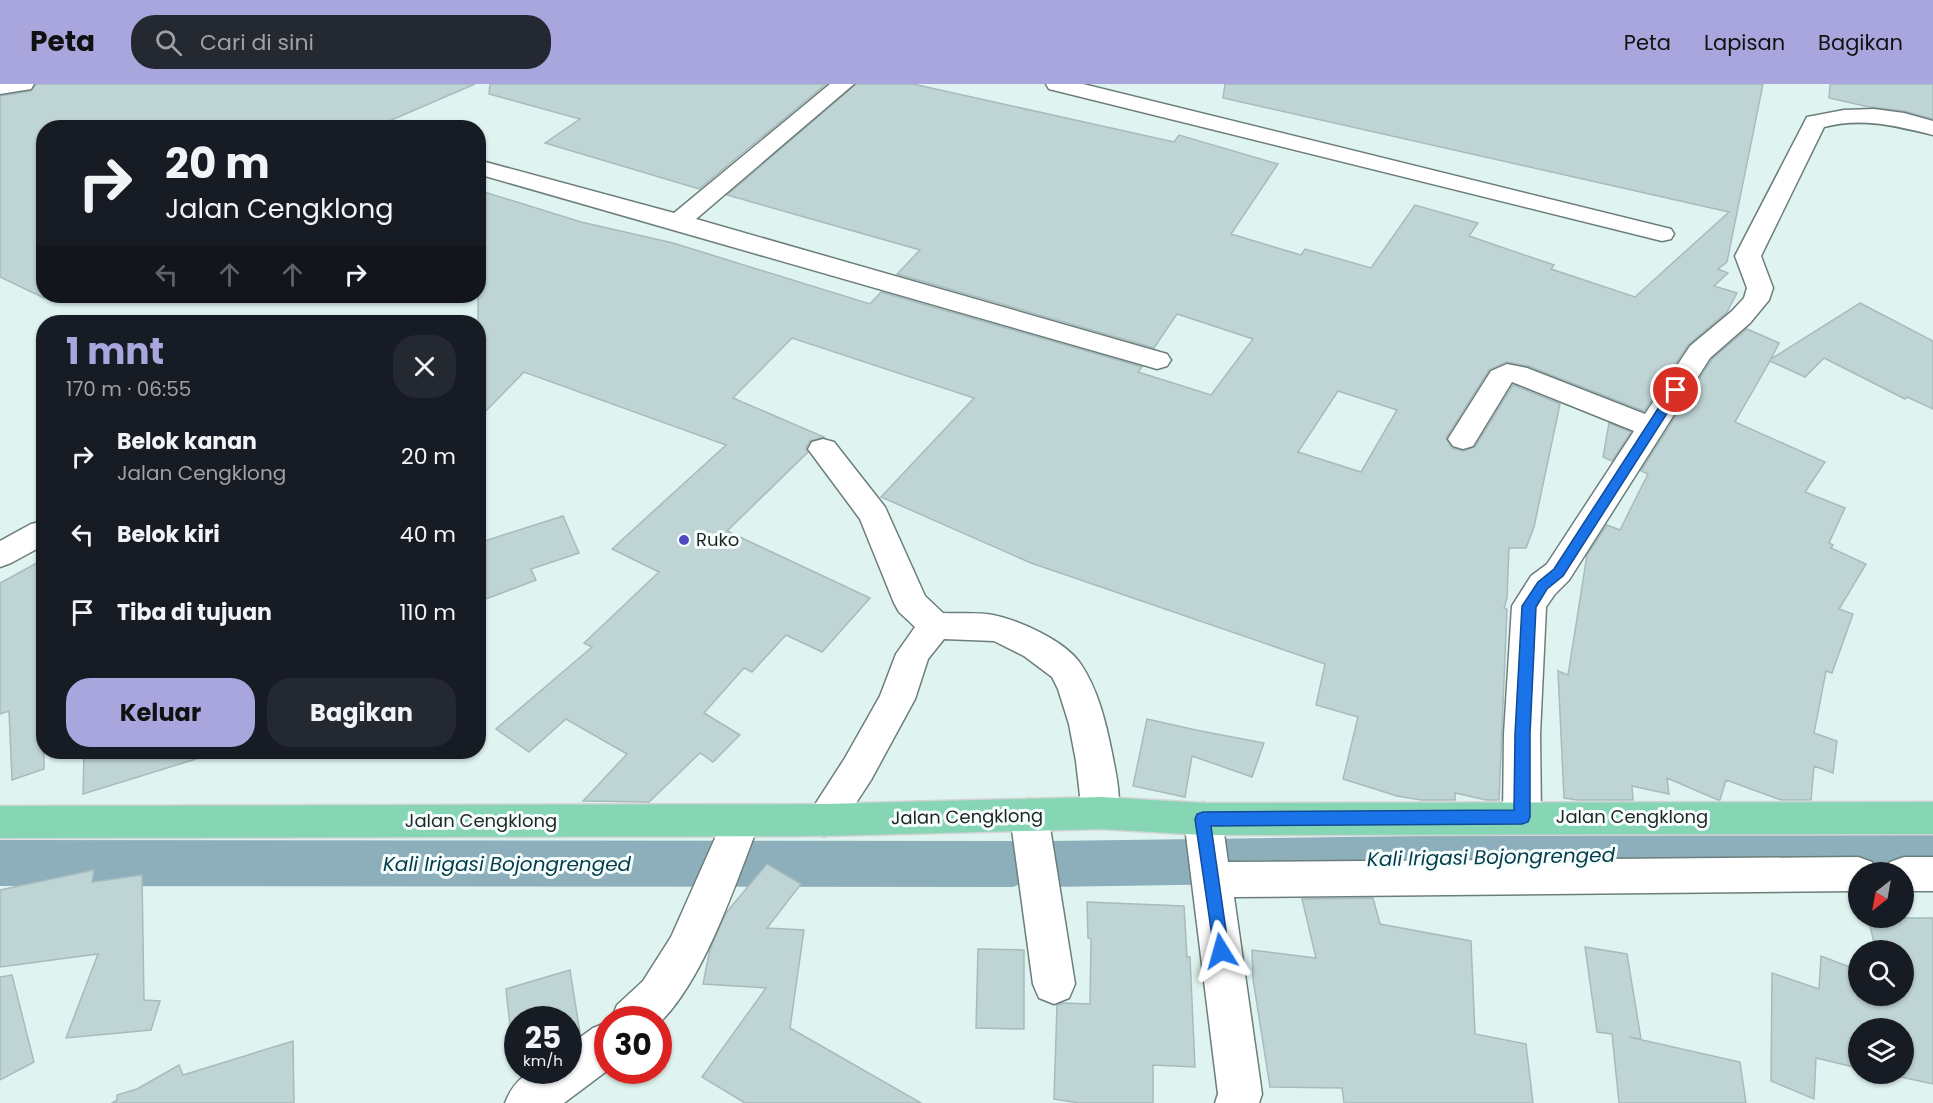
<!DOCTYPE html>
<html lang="id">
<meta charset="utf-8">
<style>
body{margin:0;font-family:Poppins,sans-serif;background:#242831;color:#f1f3f6;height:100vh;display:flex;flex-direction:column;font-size:22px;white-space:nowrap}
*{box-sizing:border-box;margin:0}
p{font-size:20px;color:#9ea1a6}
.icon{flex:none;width:33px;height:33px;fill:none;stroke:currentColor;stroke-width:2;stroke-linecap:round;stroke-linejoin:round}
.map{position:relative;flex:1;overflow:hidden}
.drawer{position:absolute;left:36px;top:231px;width:450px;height:444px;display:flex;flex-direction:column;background:#171b24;border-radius:24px;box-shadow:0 2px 4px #0004}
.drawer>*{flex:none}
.guide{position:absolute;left:36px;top:36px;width:450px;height:183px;border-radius:24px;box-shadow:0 2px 4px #0004;background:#171b24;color:#f1f3f6;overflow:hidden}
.needle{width:39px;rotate:211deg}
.fabs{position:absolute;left:1848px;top:778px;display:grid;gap:12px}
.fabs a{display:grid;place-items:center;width:66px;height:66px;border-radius:50%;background:#171b24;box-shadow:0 2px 4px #0004;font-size:30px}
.speed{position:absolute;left:504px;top:922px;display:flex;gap:12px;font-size:30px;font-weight:700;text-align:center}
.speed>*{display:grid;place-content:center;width:78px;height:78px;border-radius:50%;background:#171b24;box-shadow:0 2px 4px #0004;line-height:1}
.speed small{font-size:15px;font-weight:400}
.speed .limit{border:9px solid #d22;background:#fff;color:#111}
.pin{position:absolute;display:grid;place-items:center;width:51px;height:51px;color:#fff;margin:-26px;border:3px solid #fff;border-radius:50%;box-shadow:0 2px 6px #0007}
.me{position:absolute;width:66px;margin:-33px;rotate:352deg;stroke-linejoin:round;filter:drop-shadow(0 0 4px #0008)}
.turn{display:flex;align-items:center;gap:21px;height:126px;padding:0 30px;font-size:27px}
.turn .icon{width:78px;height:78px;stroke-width:2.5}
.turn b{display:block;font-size:42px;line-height:51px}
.lanes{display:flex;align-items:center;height:57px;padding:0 30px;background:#0003;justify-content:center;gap:30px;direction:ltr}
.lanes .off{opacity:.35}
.round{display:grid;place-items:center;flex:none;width:63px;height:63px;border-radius:24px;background:#242831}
.summary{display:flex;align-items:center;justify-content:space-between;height:102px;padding:0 30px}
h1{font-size:36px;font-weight:700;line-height:45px;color:#a9a6de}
.action{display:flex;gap:12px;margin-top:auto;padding:12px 30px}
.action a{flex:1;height:69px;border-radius:24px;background:#a9a6de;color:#111;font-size:24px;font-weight:700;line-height:69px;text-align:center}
.action a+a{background:#242831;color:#f1f3f6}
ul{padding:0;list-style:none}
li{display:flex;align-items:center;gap:18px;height:78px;padding:0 30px}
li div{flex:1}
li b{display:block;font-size:22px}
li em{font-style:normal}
header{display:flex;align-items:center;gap:36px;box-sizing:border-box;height:84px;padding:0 30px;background:#a9a6de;color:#111}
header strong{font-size:28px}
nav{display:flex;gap:33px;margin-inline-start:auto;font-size:21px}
.search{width:420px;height:54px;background:#242831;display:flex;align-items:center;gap:15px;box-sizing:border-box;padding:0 21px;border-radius:24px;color:#9ea1a6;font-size:22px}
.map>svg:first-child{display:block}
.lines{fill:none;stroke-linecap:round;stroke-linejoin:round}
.canal{fill:#8cafbb;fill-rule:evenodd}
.building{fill:#bfd4d5;stroke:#a7bbbd;stroke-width:1.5;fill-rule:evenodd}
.minor-casing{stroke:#6c7e7b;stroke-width:3}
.major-casing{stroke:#d2d3d3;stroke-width:3}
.minor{fill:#fff;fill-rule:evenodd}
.major{fill:#86d6b6;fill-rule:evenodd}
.route{fill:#1a73e8;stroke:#114b97;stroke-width:1.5}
.poi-dot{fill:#5049c0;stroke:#f6fefd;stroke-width:2}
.labels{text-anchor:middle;stroke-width:6;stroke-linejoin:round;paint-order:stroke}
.poi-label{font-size:18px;fill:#1e2524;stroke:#f6fefd;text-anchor:start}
.street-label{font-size:18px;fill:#1e2524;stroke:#f6fefd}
.water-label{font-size:20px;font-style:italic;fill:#053b4a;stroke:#f6fefd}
</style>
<header>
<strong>Peta</strong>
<div class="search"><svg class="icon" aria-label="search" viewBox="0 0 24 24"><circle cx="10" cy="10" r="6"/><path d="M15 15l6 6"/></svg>Cari di sini</div>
<nav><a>Peta</a><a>Lapisan</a><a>Bagikan</a></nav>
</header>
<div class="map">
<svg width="1933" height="1019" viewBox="0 0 1933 1019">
<rect width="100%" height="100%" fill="#dff4f0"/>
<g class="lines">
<polygon class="canal" points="1933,745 1933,789 1049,803 1031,796 1013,803 0,802 0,756 1013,757 1031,764 1049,757"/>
</g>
<g class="building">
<polygon points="36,0 475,0 373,44 44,44 44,214 0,193 0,12 31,7"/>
<polygon points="490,0 826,0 699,105 545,59 580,35 489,10"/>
<path d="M 856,0 L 913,0 L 1174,58 L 1179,51 L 1278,80 L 1231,150 L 1301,171 L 1305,165 L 1371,184 L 1415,121 L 1478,139 L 1469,152 L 1554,181 L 1551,185 L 1635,213 L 1729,128 L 1223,14 L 1225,0 L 1763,0 L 1727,178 L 1718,185 L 1728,189 L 1714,202 L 1737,209 L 1727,228 L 1688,261 L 1644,327 L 1528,282 L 1506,278 L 1489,286 L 1446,354 L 1452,364 L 1464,367 L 1475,363 L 1513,301 L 1560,320 L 1534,443 L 1526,464 L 1509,464 L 1507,514 L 1504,524 L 1507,525 L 1499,716 L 1486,716 L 1455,709 L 1455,716 L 1421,716 L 1397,712 L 1343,695 L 1358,633 L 1316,621 L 1325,580 L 1031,479 L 881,413 L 974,314 L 792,254 L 733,314 L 824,353 L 810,357 L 806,364 L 808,368 L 727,447 L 870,514 L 822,568 L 786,551 L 752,588 L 744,584 L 704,629 L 740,651 L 713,678 L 700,669 L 649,718 L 583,717 L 627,670 L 566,635 L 529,668 L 496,645 L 592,563 L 584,559 L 659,488 L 612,465 L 726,361 L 524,288 L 478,335 L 478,106 L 581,138 L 673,159 L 870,220 L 881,208 L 1142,283 L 1138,288 L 1211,311 L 1253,255 L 1177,230 L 1154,264 L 897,190 L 920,166 L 727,111 ZM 1338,307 L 1397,326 L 1361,388 L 1298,368 Z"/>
<polygon points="1830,0 1933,0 1933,35 1904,27 1869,23 1829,14"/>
<polygon points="1860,219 1933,257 1933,325 1907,313 1905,315 1824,274 1805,293 1770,277 1735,338 1825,378 1805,408 1845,424 1829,459 1833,461 1831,464 1866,480 1839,525 1853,530 1832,589 1826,587 1814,649 1837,657 1833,689 1814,682 1811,716 1781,716 1726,696 1720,716 1718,716 1667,694 1669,710 1632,702 1633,716 1577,716 1564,714 1558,587 1568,591 1587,471 1607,441 1620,446 1648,390 1641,387 1712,275 1747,245 1779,259 1771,275"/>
<polygon points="1609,339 1631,348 1612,377 1603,373"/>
<polygon points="563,432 579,469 531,485 536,496 478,518 478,459"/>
<polygon points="44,475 44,685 12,696 9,627 0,630 0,499"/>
<polygon points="1147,635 1196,646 1264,659 1252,693 1192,672 1185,713 1133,702"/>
<polygon points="84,668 194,668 196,675 83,710"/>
<polygon points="767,780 801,800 767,844 804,846 790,944 921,1019 745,1019 702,993 766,904 703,900 710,865 726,829"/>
<polygon points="94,786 92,798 142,791 144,916 160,917 151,946 66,954 98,870 0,883 0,806"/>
<polygon points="1373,814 1380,840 1471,857 1475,950 1526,960 1533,1019 1344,1019 1342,1004 1270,1003 1253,895 1252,866 1316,874 1302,815"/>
<polygon points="1087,818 1184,822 1187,873 1190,873 1195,983 1153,981 1153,1019 1079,1019 1054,1015 1057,921 1063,919 1090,920 1091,855 1088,854"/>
<polygon points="1868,834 1933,834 1933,1000 1887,990 1904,990 1904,945 1858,945 1858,984 1816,974 1814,1015 1771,997 1772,889 1819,905 1821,872 1858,886 1858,912 1904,912 1904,867 1876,867"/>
<polygon points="1585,863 1627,870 1641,955 1629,953 1740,978 1746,1019 1619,1019 1612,950 1597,948"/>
<polygon points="978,865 1024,866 1024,945 976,944"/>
<polygon points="570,886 580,949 568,953 568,936 518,936 518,968 513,970 506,905"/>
<polygon points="12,891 34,978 0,996 0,893"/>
<polygon points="293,957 294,1019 112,1019 117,1016 117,1011 137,1005 179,981 183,991"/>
</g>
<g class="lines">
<defs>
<g id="minor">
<polygon points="0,0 34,0 31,5 0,10"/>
<polygon points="830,0 854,0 696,135 1167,270 1171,276 1167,282 1157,285 1147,282 478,90 478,76 674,129"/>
<polygon points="1046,0 1083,0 1671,145 1674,150 1671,155 1662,157 1049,5"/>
<path d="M 1874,25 L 1904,29 L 1933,37 L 1933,51 C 1896,42 1862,33 1824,43 L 1761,172 L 1773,204 L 1769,216 L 1750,239 L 1710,274 L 1569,496 L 1555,510 L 1546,523 L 1540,650 L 1541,733 L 1535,745 L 1522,749 L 1509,745 L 1503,733 L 1504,650 L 1512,522 L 1531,492 L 1547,480 L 1634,347 L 1512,298 L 1473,362 L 1463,365 L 1453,362 L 1448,355 L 1491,287 L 1507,280 L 1527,284 L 1645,330 L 1690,262 L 1732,227 L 1744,214 L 1747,204 L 1735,172 L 1807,33 L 1844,26 Z"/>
<path d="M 823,355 L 834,358 L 885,423 L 925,512 L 943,529 C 960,530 977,528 993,531 C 1019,536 1065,557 1080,579 C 1098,605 1106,639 1112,669 C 1116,691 1124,720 1114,740 L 1101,745 L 1088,740 L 1082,729 L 1076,677 L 1069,640 L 1058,605 L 1052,593 L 1024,572 L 994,557 L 944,555 L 928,575 L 915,615 L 871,696 L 837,748 L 824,752 L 811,748 L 805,736 L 845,674 L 880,612 L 896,570 L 915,543 L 899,528 L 894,519 L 860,435 L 808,365 L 812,358 Z"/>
<polygon points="44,437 44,461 11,479 0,483 0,457 31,440"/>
<polygon points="1029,715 1042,719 1048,731 1075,900 1069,914 1054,920 1039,914 1033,900 1010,731 1016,719"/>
<polygon points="1203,719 1216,723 1222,735 1228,778 1858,773 1872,778 1877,789 1858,789 1858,807 1234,813 1262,1010 1259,1019 1215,1019 1218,1010 1184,735 1190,723"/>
<path d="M 741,721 L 754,725 L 760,737 C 737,795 704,898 658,940 L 658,936 L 611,936 L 617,921 L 643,897 L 671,853 L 728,725 Z"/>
<polygon points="1904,773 1933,773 1933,807 1904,807 1904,789 1885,789 1890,778"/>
<path d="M 608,938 L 608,986 L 564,1019 L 505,1019 C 519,984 536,987 568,987 L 568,962 L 593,944 Z"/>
</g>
<polygon id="major" points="1101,713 1203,719 1933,718 1933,750 1203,751 1101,745 824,752 0,754 0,722 824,720"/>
</defs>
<use href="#minor" class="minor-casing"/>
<use href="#major" class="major-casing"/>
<use href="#minor" class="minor"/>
<use href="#major" class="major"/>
</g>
<polygon class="route" points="1676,302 1682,306 1563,492 1547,505 1536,523 1530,650 1530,733 1528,738 1522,740 1211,742 1229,867 1227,873 1221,875 1215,873 1195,735 1197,730 1203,728 1514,726 1515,650 1522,522 1538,498 1554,485 1672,303"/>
<circle class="poi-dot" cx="684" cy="456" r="6"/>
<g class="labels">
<g class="poi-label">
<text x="696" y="462">Ruko</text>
</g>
<g class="street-label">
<text transform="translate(967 733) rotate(-1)" y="6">Jalan Cengklong</text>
<text x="1632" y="739">Jalan Cengklong</text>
<text x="481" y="743">Jalan Cengklong</text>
</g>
<g class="water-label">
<text transform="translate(1491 773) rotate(-1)" y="7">Kali Irigasi Bojongrenged</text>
<text x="507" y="787">Kali Irigasi Bojongrenged</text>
</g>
</g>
</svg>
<div class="fabs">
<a><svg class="needle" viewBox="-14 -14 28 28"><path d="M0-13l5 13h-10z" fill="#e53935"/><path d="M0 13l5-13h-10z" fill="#9ea1a6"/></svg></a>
<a><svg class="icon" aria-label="search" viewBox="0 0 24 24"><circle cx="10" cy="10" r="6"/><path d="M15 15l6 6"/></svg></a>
<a><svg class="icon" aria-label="layers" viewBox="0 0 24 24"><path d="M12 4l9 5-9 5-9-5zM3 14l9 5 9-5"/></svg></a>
</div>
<div class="speed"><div>25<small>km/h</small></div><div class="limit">30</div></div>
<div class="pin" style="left:1676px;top:306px;background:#d93025"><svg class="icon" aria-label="arrive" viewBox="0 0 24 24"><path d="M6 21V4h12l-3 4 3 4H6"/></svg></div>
<svg class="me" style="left:1221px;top:867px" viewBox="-20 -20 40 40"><path d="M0-17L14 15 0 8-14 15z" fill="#1a73e8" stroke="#fff" stroke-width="4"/></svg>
<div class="guide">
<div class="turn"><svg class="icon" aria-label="right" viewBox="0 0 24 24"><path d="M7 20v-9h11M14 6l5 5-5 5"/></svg><div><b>20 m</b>Jalan Cengklong</div></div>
<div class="lanes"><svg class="icon off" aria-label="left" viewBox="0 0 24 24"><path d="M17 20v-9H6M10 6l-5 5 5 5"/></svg><svg class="icon off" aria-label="ahead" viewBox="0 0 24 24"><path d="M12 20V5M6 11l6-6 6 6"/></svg><svg class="icon off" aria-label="ahead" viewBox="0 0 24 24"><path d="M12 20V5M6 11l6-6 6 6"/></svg><svg class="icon" aria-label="right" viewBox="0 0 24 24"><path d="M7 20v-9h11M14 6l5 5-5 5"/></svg></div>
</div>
<section class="drawer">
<div class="summary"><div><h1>1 mnt</h1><p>170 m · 06:55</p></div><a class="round"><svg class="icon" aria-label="close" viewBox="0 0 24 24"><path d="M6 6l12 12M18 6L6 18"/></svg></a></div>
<ul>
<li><svg class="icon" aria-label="right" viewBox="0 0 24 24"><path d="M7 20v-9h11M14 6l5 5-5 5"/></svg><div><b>Belok kanan</b><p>Jalan Cengklong</p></div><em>20 m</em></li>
<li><svg class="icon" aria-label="left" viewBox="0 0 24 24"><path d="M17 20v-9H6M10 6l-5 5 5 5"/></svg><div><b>Belok kiri</b></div><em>40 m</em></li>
<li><svg class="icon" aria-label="arrive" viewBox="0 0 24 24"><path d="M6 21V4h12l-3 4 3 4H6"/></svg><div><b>Tiba di tujuan</b></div><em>110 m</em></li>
</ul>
<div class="action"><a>Keluar</a><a>Bagikan</a></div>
</section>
</div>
